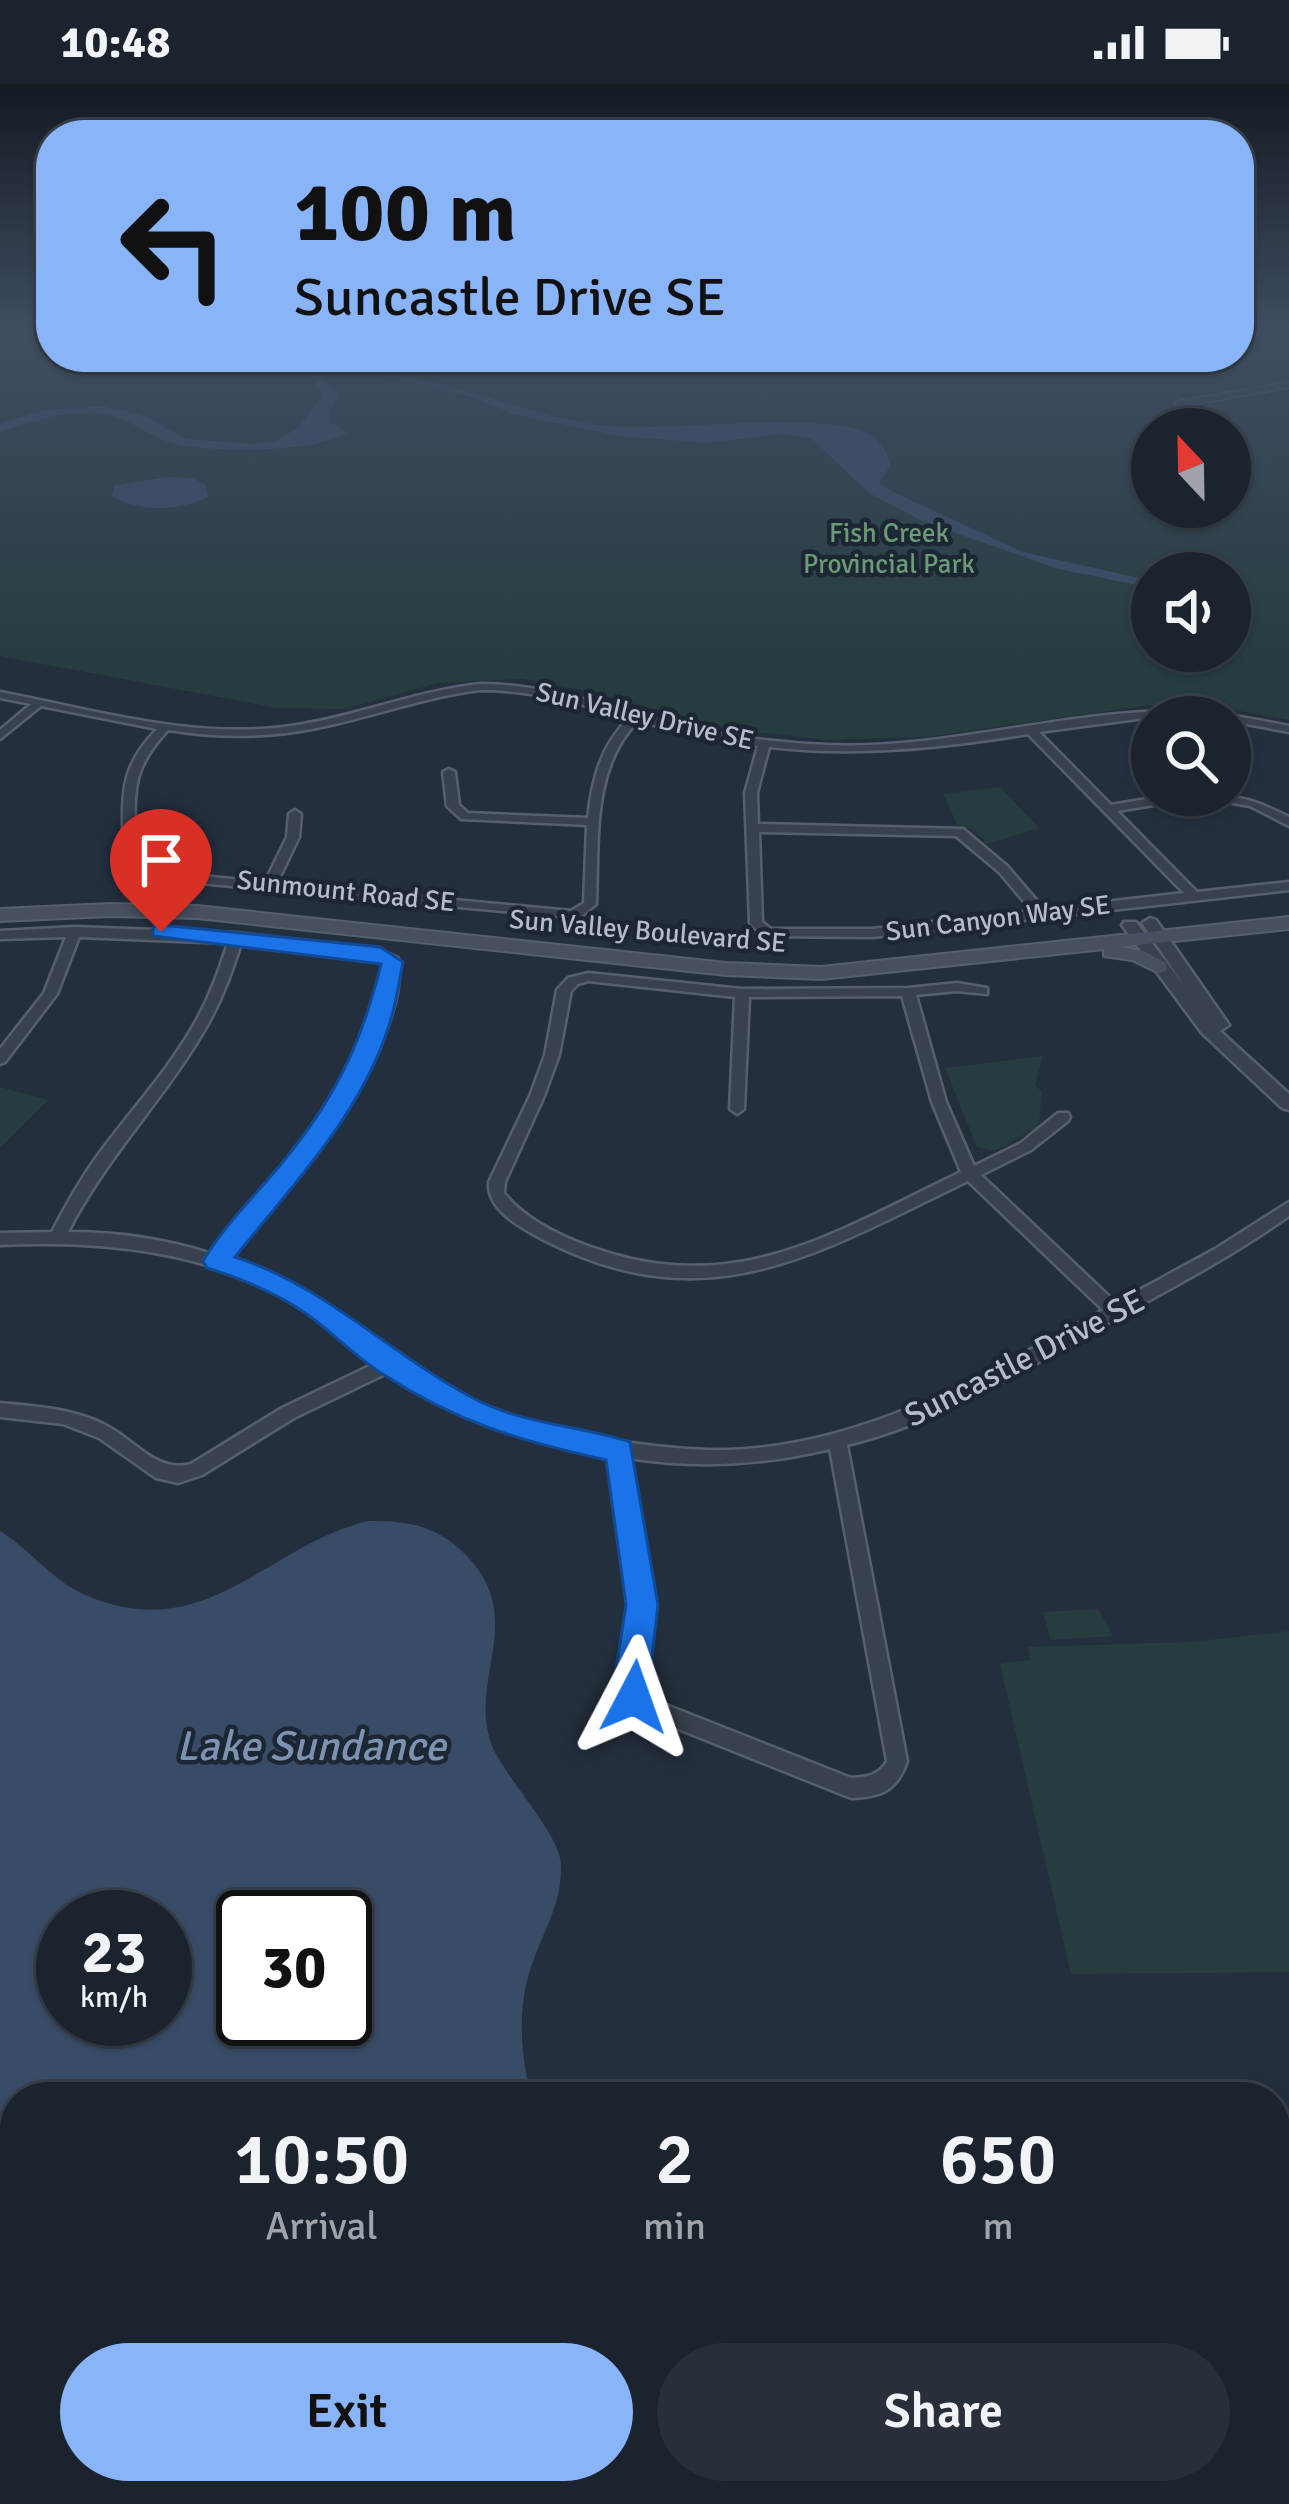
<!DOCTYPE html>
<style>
body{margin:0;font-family:Signika,sans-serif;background:#282f3a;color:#f1f3f6;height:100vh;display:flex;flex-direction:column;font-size:45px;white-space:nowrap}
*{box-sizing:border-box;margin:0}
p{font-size:39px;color:#a0a4aa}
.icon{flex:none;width:66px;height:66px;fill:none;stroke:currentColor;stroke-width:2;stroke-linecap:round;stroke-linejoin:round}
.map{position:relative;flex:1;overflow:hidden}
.side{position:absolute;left:0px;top:1998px;width:1290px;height:423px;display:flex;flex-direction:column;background:#1b232e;border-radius:48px 48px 0 0;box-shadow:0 3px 9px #0004,0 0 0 3px #39404a}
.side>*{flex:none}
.guide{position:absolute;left:36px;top:36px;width:1218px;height:252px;border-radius:48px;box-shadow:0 3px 9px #0004,0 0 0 3px #39404a;background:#8ab4f8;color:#111;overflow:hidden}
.needle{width:78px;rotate:338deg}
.tools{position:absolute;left:1131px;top:324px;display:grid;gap:24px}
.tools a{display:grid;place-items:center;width:120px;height:120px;border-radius:50%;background:#1b232e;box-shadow:0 3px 9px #0004,0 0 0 3px #39404a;font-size:60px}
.speed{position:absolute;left:36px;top:1806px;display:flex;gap:24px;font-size:60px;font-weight:700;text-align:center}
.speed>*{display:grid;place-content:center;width:156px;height:156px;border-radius:50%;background:#1b232e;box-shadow:0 3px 9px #0004,0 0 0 3px #39404a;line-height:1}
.speed small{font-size:30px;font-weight:400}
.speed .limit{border:6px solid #111;border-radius:18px;background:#fff;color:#111}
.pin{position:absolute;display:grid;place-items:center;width:102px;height:102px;color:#fff;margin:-123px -51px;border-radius:50% 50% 50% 0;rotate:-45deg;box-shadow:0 0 12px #0007}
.pin .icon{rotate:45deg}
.me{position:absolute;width:132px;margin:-66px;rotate:4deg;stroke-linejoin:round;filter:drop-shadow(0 0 9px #0008)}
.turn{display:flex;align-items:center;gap:42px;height:252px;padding:0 60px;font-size:54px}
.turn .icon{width:156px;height:156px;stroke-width:2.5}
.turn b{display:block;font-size:84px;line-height:102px}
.eta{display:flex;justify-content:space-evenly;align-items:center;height:204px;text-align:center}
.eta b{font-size:72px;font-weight:600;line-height:84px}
.button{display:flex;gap:24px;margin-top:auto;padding:24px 60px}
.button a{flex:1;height:138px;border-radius:72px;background:#8ab4f8;color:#111;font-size:48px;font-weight:600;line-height:138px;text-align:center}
.button a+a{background:#282f3a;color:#f1f3f6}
.status{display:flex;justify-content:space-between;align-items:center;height:84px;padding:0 60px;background:#1b232e;direction:ltr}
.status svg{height:33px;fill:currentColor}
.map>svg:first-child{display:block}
.green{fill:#263c3f;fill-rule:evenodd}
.water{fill:#394c67;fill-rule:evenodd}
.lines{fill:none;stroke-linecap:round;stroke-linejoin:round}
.pedestrian-casing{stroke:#565f6c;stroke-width:8}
.minor-casing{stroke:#565f6c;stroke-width:5}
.tertiary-casing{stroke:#565f6c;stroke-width:5}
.secondary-casing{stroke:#565f6c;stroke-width:4}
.pedestrian{stroke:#38414e;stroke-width:6}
.minor{fill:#38414e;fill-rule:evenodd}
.tertiary{fill:#38414e;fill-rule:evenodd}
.secondary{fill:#465061;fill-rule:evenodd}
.route{fill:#1a73e8;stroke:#114b97;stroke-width:3}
.labels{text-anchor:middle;stroke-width:9;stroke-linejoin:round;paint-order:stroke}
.far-park-label{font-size:27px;fill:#6b9a76;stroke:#1d2633}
.far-street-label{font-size:27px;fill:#b4bcc9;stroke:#1d2633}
.street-label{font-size:33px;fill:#b4bcc9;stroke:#1d2633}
.near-water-label{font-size:42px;font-style:italic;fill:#7c92b1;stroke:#1d2633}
</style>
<div class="status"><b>10:48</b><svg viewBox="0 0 49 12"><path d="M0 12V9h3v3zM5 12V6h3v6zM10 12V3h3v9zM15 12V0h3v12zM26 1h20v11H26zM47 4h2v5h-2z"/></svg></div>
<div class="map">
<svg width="1289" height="2420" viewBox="0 0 1289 2420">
<rect width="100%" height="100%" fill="#242f3e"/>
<g class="green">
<path d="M 0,247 L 51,247 L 51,273 L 1239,273 L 1239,247 L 1289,247 L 1289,636 L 1217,623 L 1150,621 L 926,653 L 825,656 L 724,644 L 592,608 L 522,595 L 438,599 L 345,625 L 277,624 L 0,572 ZM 1152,345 L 1230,345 L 1230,423 L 1152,423 ZM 1152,489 L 1230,489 L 1230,567 L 1152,567 Z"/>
<polygon points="1000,703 1039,744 987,760 976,748 957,740 943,710"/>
<polygon points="1043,972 1035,1002 1042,1007 1039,1042 995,1067 977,1063 945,984"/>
<polygon points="0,1003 48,1016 0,1064"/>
<polygon points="1098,1525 1113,1552 1051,1556 1043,1528"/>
<polygon points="1289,1547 1289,1888 1071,1890 1000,1580 1030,1576 1028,1563 1190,1558"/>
</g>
<g class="water">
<path d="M 341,277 L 405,286 L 420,297 C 483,308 544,335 607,342 C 663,349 833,324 872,352 C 883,359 888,370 890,382 L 879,399 L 891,407 L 1023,468 L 1152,497 L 1152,504 L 1059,485 L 924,438 L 869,409 L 811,354 L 779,350 L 707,359 L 619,352 L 513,330 L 472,313 L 348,282 L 331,284 L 322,293 L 338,311 L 330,326 L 331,338 L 347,349 C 317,369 200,370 166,357 C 142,348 126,332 99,329 C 62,326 34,338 0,348 L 0,339 L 46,326 L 103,322 L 146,332 L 185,355 L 253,360 L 276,357 L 298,344 L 323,311 L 310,290 L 313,283 Z"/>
<path d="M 168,393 L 193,394 L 206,401 L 208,413 C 178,427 142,429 112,412 L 115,401 Z"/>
<path d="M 368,1437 C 408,1436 438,1442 467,1472 C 529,1538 465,1597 493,1664 C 508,1697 561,1752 561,1781 C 562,1821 542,1849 530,1886 C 517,1928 521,1971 531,2013 L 15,2013 L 15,2169 L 0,2166 L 0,1447 C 29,1465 50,1494 81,1509 C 204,1566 266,1461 368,1437 ZM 165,1833 L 165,1935 L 63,1935 L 63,1833 ZM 345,1833 L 345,1935 L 243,1935 L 243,1833 Z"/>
</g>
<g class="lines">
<defs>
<polyline id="pedestrian" points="1178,320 1289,301"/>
<g id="minor">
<path d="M 480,600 C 552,600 615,626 684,642 C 731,653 780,659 828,661 C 947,666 1062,626 1181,627 C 1218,628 1253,635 1289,642 L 1289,648 L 1230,637 L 1230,633 L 1152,633 L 1039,648 L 1111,721 L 1170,711 L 1197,711 L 1191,715 L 1117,727 L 1197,808 L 1289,798 L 1289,806 L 872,853 L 763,852 L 750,839 L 745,709 L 758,662 L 685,649 L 638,637 C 591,684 599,758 596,820 L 579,834 L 135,793 L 121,782 C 128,721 110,694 157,645 L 41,622 L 0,655 L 0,646 L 31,620 L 0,614 L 0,608 C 95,626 193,656 291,642 C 355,633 415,607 480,600 ZM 480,606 C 532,606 579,619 629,634 C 601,661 592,696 588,734 L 468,729 L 459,721 L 455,688 L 449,685 L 443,688 L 447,722 L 461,735 L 587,741 L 584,819 L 571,827 L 277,799 L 299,753 L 301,730 L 295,726 L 289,730 L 287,753 L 265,798 L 139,786 L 133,781 C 140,720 121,696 168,646 C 217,654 268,654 317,644 C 372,633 424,613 480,606 ZM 1028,650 L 1184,809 L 1044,825 L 1007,782 L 963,745 L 758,740 L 757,709 L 769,663 C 857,673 942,664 1028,650 ZM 759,748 L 956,752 L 999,788 L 1032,827 L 872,845 L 771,845 L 762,838 Z"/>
<path d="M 1203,711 C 1239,711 1257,717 1289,733 L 1289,742 L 1250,722 L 1209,715 Z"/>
<path d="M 75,843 L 236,849 L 380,866 L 398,874 C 412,963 282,1109 226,1175 C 261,1186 295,1201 326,1221 C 367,1248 401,1282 445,1305 C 498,1333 552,1347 611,1356 C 650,1362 689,1367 729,1366 C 866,1361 986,1290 1103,1226 L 968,1097 C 818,1169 708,1241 542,1155 C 520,1143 487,1126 489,1098 L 530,1012 L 545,971 L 557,906 L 568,894 L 588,889 L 742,905 L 908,904 L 957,899 L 987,904 L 987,910 L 957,907 L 916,911 L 946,1018 L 974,1082 L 1021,1059 L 1058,1029 L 1068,1029 L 1070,1033 L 1068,1037 L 1031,1066 L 981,1091 L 1116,1219 L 1215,1165 L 1289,1118 L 1289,1132 C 1231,1173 1168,1206 1106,1240 C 1024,1286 939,1339 847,1361 L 907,1677 C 897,1707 881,1713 851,1714 L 631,1626 L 621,1598 L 632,1521 L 611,1371 C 530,1359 456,1334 389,1288 L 294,1334 L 202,1391 L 178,1399 L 156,1394 L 99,1354 L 63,1340 L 0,1333 L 0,1319 C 40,1323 83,1325 117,1348 C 141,1364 161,1388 191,1380 L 282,1324 L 376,1279 C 354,1262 334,1242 310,1227 C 216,1168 109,1156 0,1161 L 0,1149 L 52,1148 C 67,1119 82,1092 101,1067 C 133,1024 170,984 196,937 C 210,912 219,886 228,859 L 79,853 L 57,910 L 5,978 L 0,980 L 0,965 L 44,909 L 66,853 L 0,855 L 0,847 ZM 241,860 L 377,874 L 386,879 C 385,891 385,904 382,916 C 358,1010 274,1098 212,1170 C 166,1155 116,1148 68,1148 C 107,1071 168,1012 209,938 C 223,913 232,887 241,860 ZM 588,897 L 735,913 L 730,1025 L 737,1030 L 744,1025 L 749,913 L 902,912 L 932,1018 L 961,1088 C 833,1149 735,1216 588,1162 C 558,1151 525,1135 504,1109 L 505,1098 L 544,1012 L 559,971 L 571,907 L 578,900 ZM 830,1365 L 887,1677 C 879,1692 866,1693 851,1694 L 646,1613 L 641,1598 L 652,1521 L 629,1374 C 697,1385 764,1381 830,1365 Z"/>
<polygon points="762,2001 791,2001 800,2004 803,2013 750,2013 753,2004"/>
<polygon points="831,2406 865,2406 873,2420 839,2420"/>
<rect x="1044" y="2406" width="28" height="14"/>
</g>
<polygon id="tertiary" points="1150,834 1156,836 1229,941 1220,947 1289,1010 1289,1026 1282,1024 1202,949 1122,841 1124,838 1136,838 1183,900 1142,839"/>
<polygon id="secondary" points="110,820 197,822 726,879 821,883 1289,833 1289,845 1118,863 1144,867 1166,879 1166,887 1159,889 1132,876 1104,872 1104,865 821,895 726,891 197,834 110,832 0,837 0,825"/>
</defs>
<use href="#pedestrian" class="pedestrian-casing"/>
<use href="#minor" class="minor-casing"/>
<use href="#tertiary" class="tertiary-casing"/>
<use href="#secondary" class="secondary-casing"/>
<use href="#pedestrian" class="pedestrian"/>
<use href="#minor" class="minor"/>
<use href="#tertiary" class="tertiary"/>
<use href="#secondary" class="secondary"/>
</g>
<linearGradient id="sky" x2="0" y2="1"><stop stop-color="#141a22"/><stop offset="0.42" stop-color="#3f4d63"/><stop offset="1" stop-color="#3f4d63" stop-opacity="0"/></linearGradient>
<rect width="1289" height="586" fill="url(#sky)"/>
<path class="route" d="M 161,841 L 380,863 L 403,878 C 399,898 396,921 389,941 C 363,1028 291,1103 235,1173 C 323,1201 389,1269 471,1313 C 520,1340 577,1341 630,1358 L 658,1521 L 646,1625 L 634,1629 L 622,1625 L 614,1598 L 626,1521 L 606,1376 C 517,1356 458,1339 381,1289 C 355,1272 333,1249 308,1231 C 277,1209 243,1195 207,1184 L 203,1177 C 226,1138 262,1105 290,1069 C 338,1009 363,954 381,880 L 153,852 L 153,843 Z"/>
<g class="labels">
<g class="far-park-label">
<text x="889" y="458">Fish Creek<tspan x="889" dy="31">Provincial Park</tspan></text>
</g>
<g class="far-street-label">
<text transform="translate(645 632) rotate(13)" y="9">Sun Valley Drive SE</text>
<text transform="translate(346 807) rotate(6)" y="9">Sunmount Road SE</text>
<text transform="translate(998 834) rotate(-7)" y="9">Sun Canyon Way SE</text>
<text transform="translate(648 847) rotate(5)" y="9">Sun Valley Boulevard SE</text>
</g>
<g class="street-label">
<text transform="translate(1024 1273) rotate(-27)" y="12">Suncastle Drive SE</text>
</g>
<g class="near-water-label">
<text x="311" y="1676">Lake Sundance</text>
</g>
</g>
</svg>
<div class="tools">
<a><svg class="needle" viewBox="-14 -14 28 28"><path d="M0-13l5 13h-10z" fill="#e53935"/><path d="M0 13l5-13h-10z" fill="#a0a4aa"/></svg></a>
<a><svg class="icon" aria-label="sound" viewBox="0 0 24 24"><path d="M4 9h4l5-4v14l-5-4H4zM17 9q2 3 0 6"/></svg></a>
<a><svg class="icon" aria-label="search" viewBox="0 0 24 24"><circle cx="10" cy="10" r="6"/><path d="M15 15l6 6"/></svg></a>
</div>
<div class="speed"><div>23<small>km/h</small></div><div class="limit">30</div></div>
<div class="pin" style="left:161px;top:848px;background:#d93025"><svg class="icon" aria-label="arrive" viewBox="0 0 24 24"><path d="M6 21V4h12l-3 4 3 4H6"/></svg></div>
<svg class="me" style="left:634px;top:1613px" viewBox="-20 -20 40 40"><path d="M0-17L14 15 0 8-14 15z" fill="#1a73e8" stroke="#fff" stroke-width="4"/></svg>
<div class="guide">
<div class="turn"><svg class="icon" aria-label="left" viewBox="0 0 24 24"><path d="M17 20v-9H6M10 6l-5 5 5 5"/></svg><div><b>100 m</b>Suncastle Drive SE</div></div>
</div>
<section class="side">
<div class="eta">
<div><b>10:50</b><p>Arrival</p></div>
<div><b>2</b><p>min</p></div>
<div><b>650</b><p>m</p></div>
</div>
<div class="button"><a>Exit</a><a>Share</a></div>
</section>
</div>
